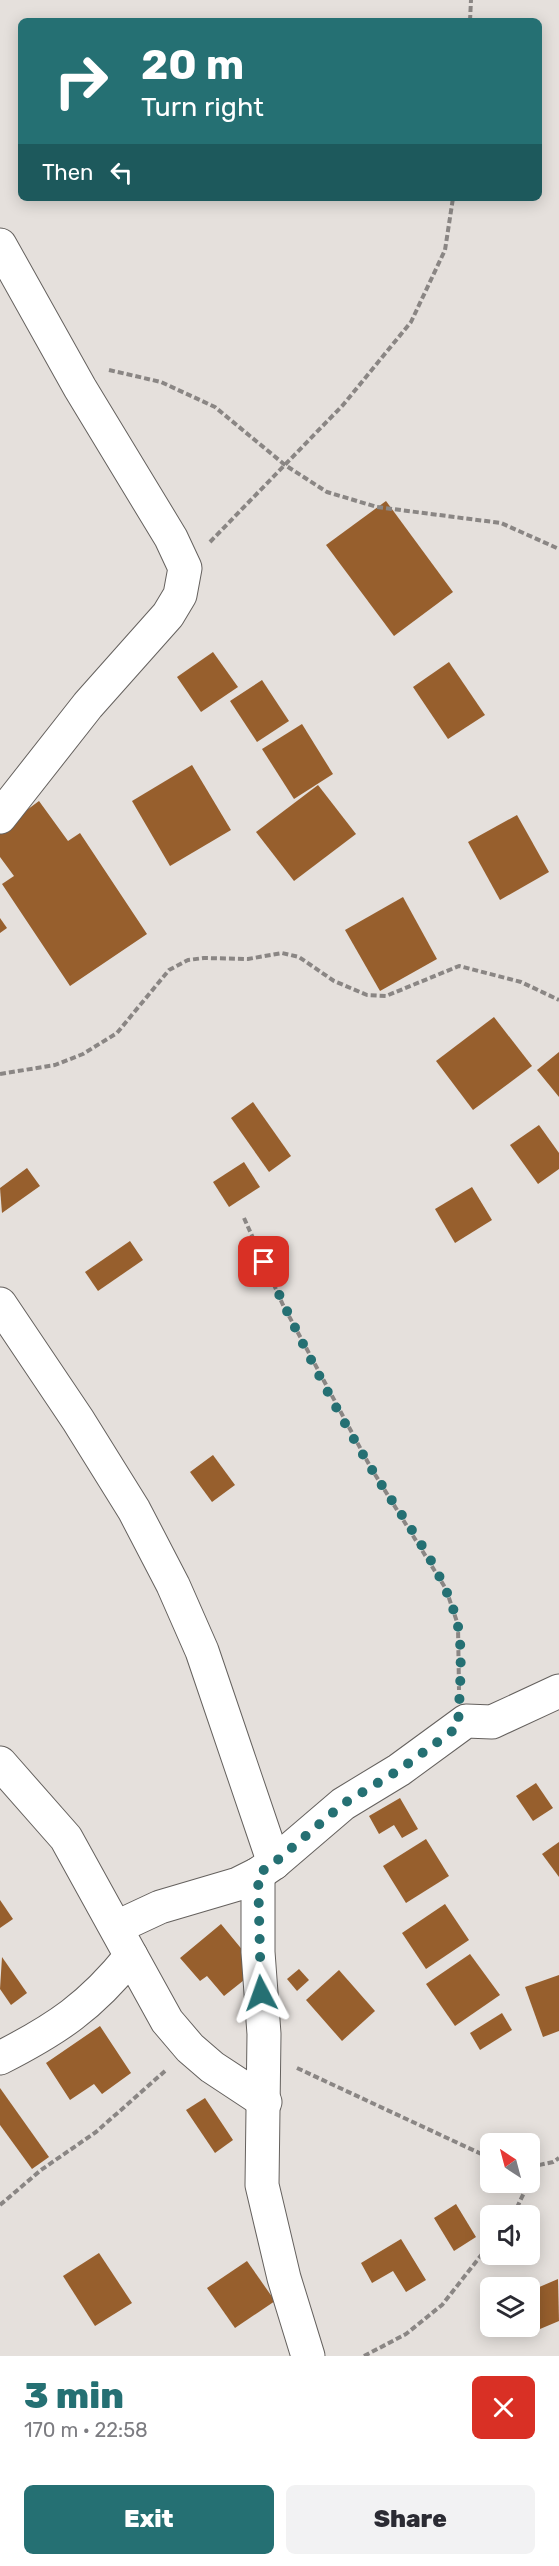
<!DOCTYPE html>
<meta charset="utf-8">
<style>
body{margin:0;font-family:Rubik,sans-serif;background:#f2f2f3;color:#2b2b33;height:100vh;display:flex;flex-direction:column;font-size:22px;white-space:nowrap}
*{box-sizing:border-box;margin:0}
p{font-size:20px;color:#7c7c81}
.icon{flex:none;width:33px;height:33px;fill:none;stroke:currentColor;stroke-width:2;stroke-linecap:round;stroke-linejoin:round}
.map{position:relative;height:2356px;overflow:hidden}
.sheet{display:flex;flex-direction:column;background:#fff;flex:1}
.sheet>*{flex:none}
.banner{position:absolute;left:18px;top:18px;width:524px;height:183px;border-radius:9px;box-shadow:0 3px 15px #0003;background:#257073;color:#fff;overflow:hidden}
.needle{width:39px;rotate:324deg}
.controls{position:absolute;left:480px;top:2133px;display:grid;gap:12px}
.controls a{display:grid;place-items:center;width:60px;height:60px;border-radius:9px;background:#fff;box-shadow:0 3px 15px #0003;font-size:30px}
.pin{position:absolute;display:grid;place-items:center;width:51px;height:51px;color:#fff;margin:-26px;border-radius:12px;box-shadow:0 3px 9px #0006}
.me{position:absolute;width:66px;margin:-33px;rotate:356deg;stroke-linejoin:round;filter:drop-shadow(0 0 4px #0008)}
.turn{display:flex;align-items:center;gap:21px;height:126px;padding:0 24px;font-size:27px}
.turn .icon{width:78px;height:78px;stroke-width:2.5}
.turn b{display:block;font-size:42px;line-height:51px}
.then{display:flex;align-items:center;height:57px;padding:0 24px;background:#0003;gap:12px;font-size:22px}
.round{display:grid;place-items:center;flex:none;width:63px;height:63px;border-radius:9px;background:#f2f2f3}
.head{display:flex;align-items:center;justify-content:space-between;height:102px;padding:0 24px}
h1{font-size:36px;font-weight:800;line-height:45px;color:#257073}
.action{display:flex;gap:12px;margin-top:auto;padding:12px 24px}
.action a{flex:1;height:69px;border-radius:9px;background:#257073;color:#fff;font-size:24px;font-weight:800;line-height:69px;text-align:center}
.action a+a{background:#f2f2f3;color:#2b2b33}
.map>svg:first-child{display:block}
.building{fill:#975f2d}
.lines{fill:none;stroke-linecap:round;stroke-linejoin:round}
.minor-casing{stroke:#65615e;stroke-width:35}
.path{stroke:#8a8684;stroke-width:4;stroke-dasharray:6 3;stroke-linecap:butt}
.minor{stroke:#fff;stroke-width:33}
.route{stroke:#257073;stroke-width:10;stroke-dasharray:0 18}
</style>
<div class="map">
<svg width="559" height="2356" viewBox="0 0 559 2356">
<rect width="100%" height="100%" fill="#e5e0dc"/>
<g class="building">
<polygon points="386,501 453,592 394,636 326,545"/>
<polygon points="213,652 238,687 201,712 177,677"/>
<polygon points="449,662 485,715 448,739 413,687"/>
<polygon points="262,680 289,721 257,742 230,701"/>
<polygon points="302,724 333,774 294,799 262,749"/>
<polygon points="192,765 231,830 170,866 132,801"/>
<polygon points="318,785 356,834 294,881 256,832"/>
<polygon points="39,801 68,841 80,833 147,934 70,986 2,884 14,876 0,857 0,830"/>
<polygon points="517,815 549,872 500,900 468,842"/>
<polygon points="403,897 437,959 380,991 345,930"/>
<polygon points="0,918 7,928 0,933"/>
<polygon points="494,1017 532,1066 473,1110 436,1061"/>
<polygon points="559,1052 559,1097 537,1070"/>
<polygon points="253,1102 291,1156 269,1172 231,1118"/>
<polygon points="539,1125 559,1153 559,1169 538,1184 510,1145"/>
<polygon points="244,1162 260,1187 229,1207 213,1182"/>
<polygon points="27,1168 40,1186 2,1213 0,1188"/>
<polygon points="472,1187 492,1220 455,1243 435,1209"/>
<polygon points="130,1241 143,1260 98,1291 85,1272"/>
<polygon points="213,1455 235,1485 212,1502 190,1472"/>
<polygon points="536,1783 553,1808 533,1821 516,1796"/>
<polygon points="400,1798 418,1829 402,1838 394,1825 379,1834 369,1816"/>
<polygon points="426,1839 449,1876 406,1903 383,1866"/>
<polygon points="559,1842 559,1877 542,1854"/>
<polygon points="0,1900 13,1919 0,1928"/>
<polygon points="445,1904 469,1940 426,1969 402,1933"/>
<polygon points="221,1924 258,1969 224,1996 207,1976 200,1981 180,1958"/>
<polygon points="470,1954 500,1995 455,2026 426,1984"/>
<polygon points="2,1957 27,1993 11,2005 0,1989"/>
<polygon points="299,1969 309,1980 297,1991 287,1979"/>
<polygon points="339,1970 375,2011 342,2041 306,2000"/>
<polygon points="559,1975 559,2031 543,2037 525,1987"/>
<polygon points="502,2013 512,2030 480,2050 470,2033"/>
<polygon points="100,2026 131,2073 102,2094 94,2084 70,2100 46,2063"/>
<polygon points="0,2088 49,2157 32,2169 0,2125"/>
<polygon points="205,2098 233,2140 215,2153 186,2110"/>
<polygon points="456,2204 476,2237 454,2251 434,2218"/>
<polygon points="401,2239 426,2280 406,2292 393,2271 372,2283 361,2263"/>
<polygon points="99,2253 132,2303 95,2326 63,2276"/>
<polygon points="247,2261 275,2301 235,2328 207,2288"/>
<polygon points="558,2279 559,2321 540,2329 530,2302 530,2291"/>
</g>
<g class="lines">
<defs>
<g id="minor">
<polyline points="0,245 80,388 171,538 185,568 180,595 168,615 88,705 0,817"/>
<polyline points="0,1304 78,1420 134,1510 173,1585 202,1651 274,1863"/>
<polyline points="0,1763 66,1838 167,2021 190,2048 212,2067 265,2102"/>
<polyline points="258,1874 258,1952 264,2034 262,2185 284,2278 308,2356"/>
<polyline points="117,1927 160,1907 238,1884 258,1874 274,1863 343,1804 399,1770 466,1721 492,1722 559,1691"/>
<path d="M 0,2058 C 57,2029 91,2006 131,1956"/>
</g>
</defs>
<use href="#minor" class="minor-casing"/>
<g class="path">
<polyline points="470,21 471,0"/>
<polyline points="109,370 161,382 215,407 285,465 327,492 377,507 501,523 559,549"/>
<polyline points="210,542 343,405 411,322 445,250 453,198"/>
<polyline points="0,1074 55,1065 83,1054 117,1033 169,970 188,960 204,958 248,959 282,953 299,957 334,981 367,995 386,996 459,966 521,982 559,1000"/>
<polyline points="244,1218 283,1305 371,1468 446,1589 458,1625 459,1690"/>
<polyline points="297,2068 490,2158"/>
<polyline points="530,2167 553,2162 559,2158"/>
<polyline points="530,2180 534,2167"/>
<polyline points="0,2205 41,2170 96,2132 165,2071"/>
<polyline points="513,2216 529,2182"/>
<polyline points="364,2356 406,2334 442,2305 490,2244"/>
</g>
<use href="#minor" class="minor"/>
</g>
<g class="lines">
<path class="route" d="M 261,1993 L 258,1874 L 274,1863 L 343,1804 L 399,1770 L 458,1727 C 459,1698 464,1649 457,1622 C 442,1564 401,1518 371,1468 C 331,1402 296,1332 264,1262"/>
</g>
</svg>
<div class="controls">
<a><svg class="needle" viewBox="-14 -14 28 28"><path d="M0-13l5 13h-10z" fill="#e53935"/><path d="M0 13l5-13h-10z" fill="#7c7c81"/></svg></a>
<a><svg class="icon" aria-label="sound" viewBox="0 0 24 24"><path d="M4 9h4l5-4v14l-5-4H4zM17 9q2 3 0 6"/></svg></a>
<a><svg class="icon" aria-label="layers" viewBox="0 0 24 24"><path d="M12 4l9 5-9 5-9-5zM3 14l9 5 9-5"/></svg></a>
</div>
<div class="pin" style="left:264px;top:1262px;background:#d93025"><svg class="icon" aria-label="arrive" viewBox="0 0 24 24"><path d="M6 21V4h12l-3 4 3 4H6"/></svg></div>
<svg class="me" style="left:261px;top:1993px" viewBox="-20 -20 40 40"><path d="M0-17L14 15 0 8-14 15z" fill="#257073" stroke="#fff" stroke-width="4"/></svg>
<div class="banner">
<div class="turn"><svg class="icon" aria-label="right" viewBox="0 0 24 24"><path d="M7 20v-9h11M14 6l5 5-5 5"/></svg><div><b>20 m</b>Turn right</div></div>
<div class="then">Then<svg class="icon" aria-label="left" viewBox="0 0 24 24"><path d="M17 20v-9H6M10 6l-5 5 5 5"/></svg></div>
</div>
</div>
<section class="sheet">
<div class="head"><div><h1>3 min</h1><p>170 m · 22:58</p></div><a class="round" style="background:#d93025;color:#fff"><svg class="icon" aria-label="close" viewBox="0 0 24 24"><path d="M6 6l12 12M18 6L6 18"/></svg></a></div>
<div class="action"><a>Exit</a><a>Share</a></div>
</section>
